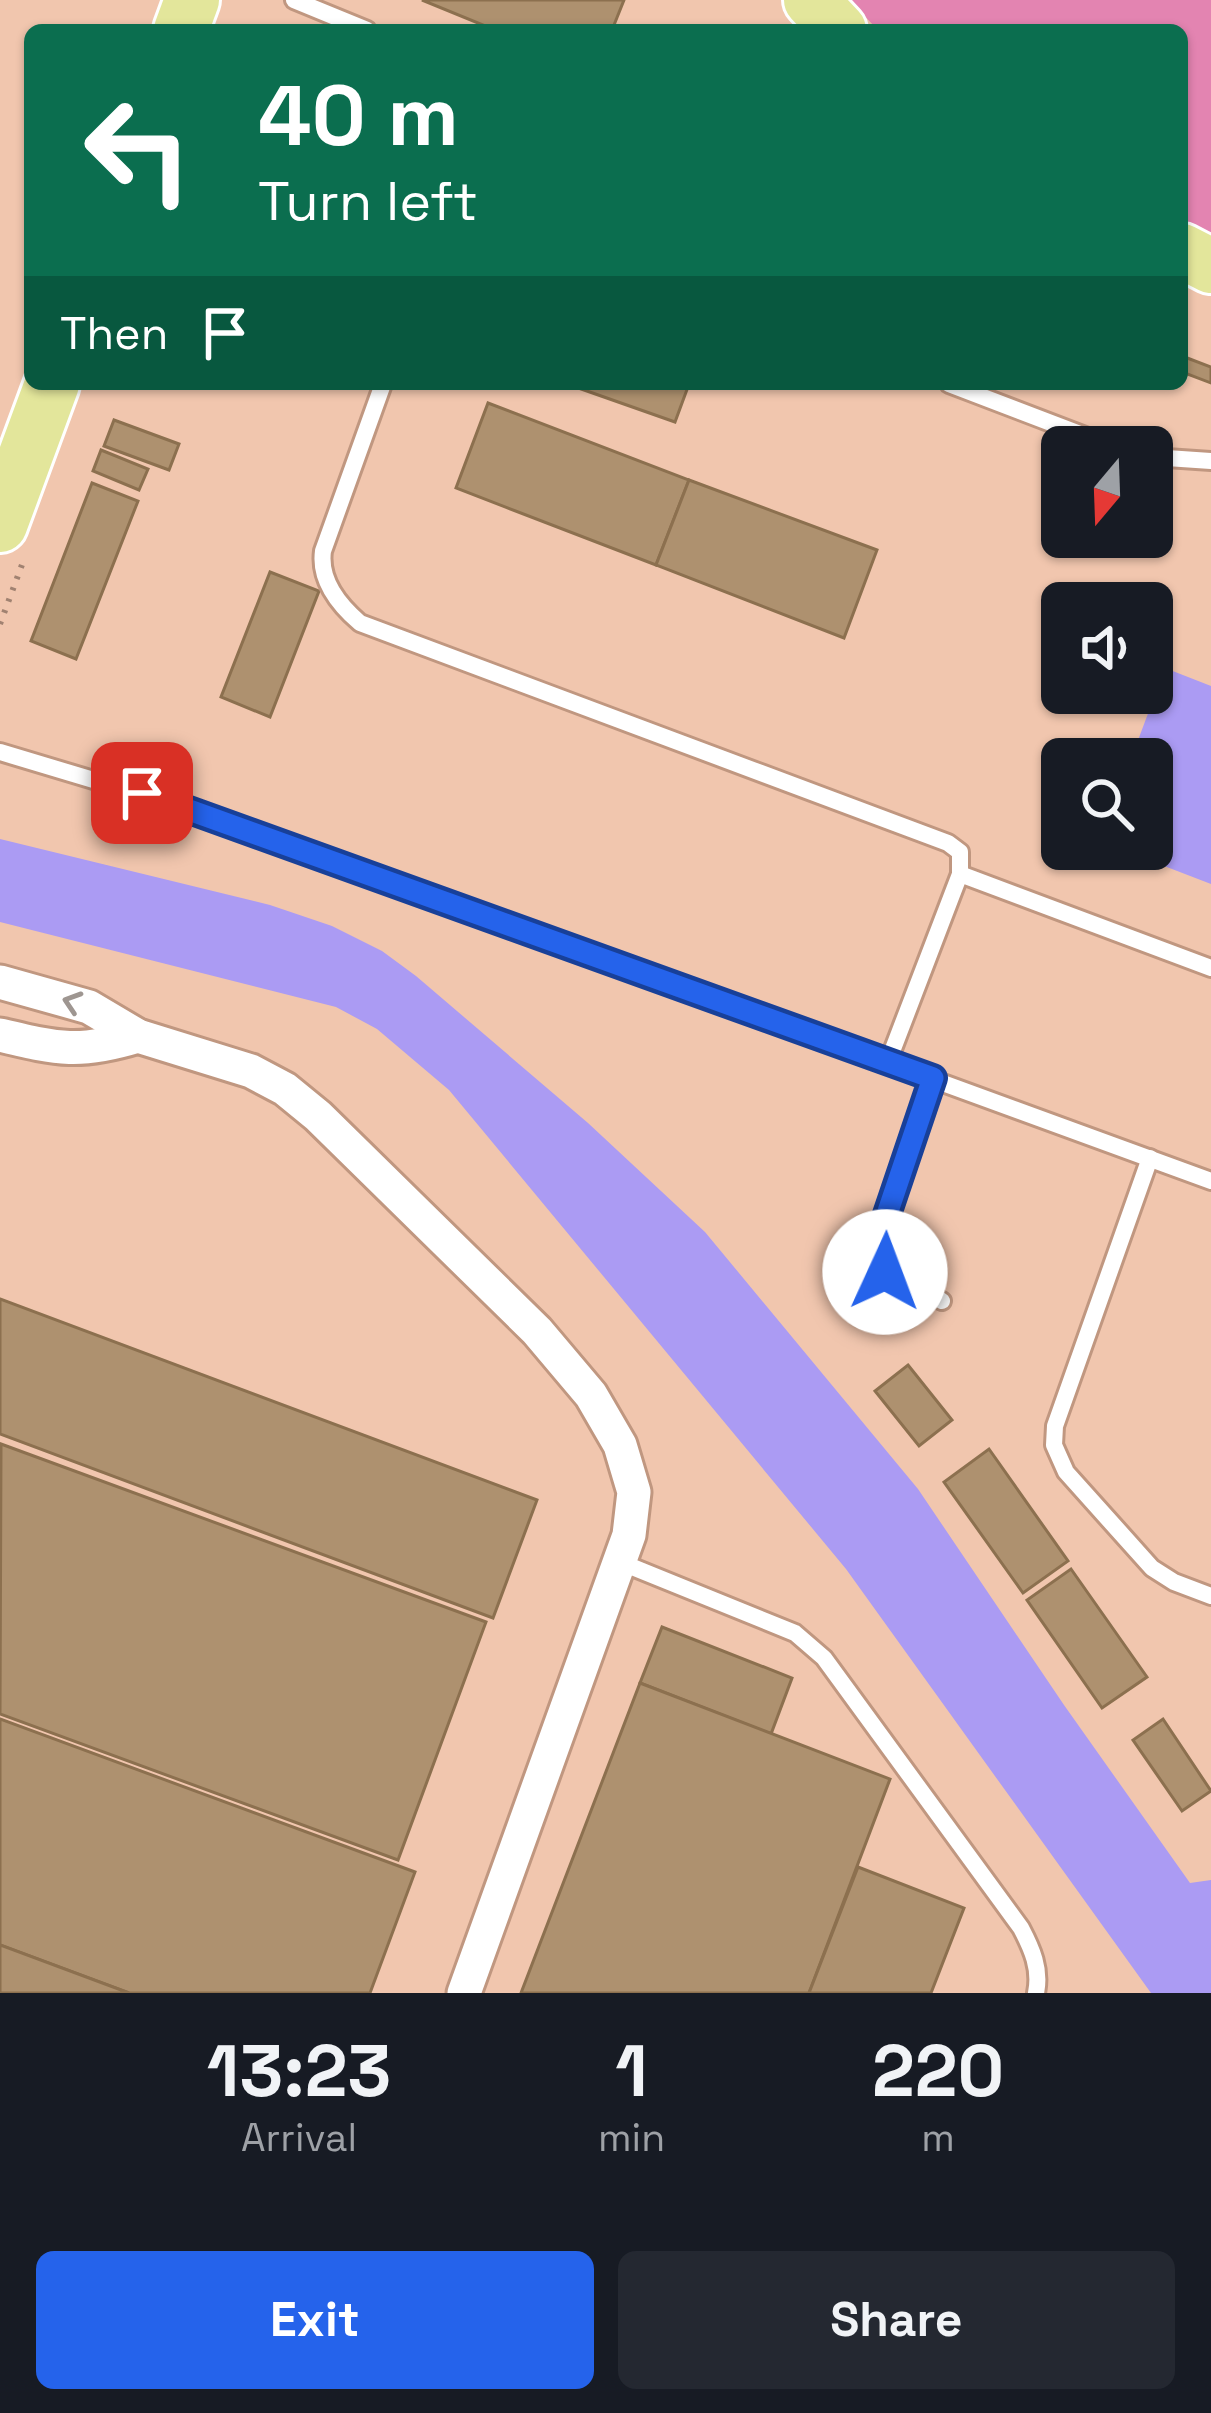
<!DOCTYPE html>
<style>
body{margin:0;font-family:"Space Grotesk",sans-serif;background:#242831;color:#f1f3f6;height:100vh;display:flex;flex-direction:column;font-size:45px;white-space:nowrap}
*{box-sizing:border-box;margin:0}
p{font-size:39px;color:#9ea1a6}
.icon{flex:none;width:66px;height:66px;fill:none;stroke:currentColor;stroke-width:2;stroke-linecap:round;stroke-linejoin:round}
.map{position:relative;height:1993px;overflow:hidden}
.sheet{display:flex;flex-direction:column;background:#171b24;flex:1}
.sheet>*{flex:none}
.guide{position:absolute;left:24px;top:24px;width:1164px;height:366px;border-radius:18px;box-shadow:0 3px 9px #0004;background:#0b6e4f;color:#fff;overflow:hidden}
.needle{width:78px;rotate:199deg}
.controls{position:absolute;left:1041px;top:426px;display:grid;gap:24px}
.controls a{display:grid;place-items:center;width:132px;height:132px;border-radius:18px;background:#171b24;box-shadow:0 3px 9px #0004;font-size:60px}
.pin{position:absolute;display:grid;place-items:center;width:102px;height:102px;color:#fff;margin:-51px;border-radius:24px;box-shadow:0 6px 18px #0006}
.me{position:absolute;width:132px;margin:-66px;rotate:2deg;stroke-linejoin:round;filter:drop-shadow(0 0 9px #0008)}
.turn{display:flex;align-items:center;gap:42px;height:252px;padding:0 36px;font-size:54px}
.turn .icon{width:156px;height:156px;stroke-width:2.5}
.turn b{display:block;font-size:84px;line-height:102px}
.then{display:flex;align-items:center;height:114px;padding:0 36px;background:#0003;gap:24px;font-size:45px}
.eta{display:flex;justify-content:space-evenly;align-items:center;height:204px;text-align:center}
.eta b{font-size:72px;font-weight:800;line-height:84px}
.cta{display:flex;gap:24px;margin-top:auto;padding:24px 36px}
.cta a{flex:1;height:138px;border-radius:18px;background:#2563eb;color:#fff;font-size:48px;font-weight:800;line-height:138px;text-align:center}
.cta a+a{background:#242831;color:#f1f3f6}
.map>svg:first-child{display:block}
.green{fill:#e384b1}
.water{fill:#ab9bf3}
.building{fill:#ae916f;stroke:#8c704f;stroke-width:3}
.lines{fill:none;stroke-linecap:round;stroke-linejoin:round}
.lane-casing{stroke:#c09780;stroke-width:22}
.street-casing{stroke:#c09780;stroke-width:39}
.primary-casing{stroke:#fff;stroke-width:60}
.path{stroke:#a18271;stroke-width:6;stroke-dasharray:3 9;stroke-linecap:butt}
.lane{stroke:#fff;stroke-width:16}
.street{stroke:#fff;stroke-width:33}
.primary{stroke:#e3e69b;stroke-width:54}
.oneway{stroke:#9e9691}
.route-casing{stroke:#184099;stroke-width:30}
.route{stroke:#2563eb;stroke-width:21}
</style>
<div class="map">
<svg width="1211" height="1993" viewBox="0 0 1211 1993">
<rect width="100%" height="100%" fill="#f1c6ae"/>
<polygon class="green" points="849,0 1211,0 1211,241 1182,225 1182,30 878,30"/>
<g class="water">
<polygon points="1165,668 1211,686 1211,884 1120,849 1152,849 1152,759 1131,759"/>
<polygon points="0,839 270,905 332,926 382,951 416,976 588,1123 705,1232 918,1489 1064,1705 1190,1883 1211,1880 1211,1993 1151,1993 846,1569 449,1090 377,1029 336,1007 0,922"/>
</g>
<g class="building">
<polygon points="422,0 624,0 612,30 495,30"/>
<polygon points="1182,356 1211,367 1211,383 1182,372"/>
<polygon points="567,384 689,384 675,422"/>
<polygon points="488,403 689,480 656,565 456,488"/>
<polygon points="114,420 179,444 169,470 104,446"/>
<polygon points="101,450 148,469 139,490 93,471"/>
<polygon points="689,480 877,550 844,638 656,565"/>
<polygon points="92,483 138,501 76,659 31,641"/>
<polygon points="270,572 319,591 270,717 221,697"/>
<polygon points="0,1299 537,1500 493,1618 0,1434"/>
<polygon points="908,1365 952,1420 919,1446 875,1391"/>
<polygon points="1,1444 486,1622 398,1860 0,1714"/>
<polygon points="989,1449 1068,1561 1023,1593 944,1482"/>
<polygon points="1071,1569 1147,1677 1102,1708 1027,1600"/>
<polygon points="662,1627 792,1678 771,1734 640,1683"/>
<polygon points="640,1683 890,1779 809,1993 521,1993"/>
<polygon points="0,1719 415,1872 370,1993 129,1993 0,1945"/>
<polygon points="1163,1719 1211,1791 1182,1811 1133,1740"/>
<polygon points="858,1867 964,1908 931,1993 809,1993"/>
<polygon points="0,1945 129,1993 0,1993"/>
</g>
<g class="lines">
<defs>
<g id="lane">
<polyline points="294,0 367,30"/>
<path d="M 383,384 L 323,551 C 319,580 339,605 360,623 L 948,843 L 960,852 L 960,874 L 888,1062"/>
<polyline points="949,384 1114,447"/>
<polyline points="1152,457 1211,461"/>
<polyline points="0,752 207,814 1211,1181"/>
<polyline points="960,874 1211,968"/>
<polyline points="933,1078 877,1252 885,1272 942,1301"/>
<polyline points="1150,1158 1055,1426 1054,1445 1066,1472 1152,1568 1174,1582 1211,1596"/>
<path d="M 620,1562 L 795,1633 L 824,1658 L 1021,1928 C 1032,1949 1041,1969 1036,1993"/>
</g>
<g id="street">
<polyline points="0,982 89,1007 138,1036 251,1071 285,1089 318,1116 537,1331 591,1395 620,1445 634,1492 629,1535 464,1993"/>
<path d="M 0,1035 C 59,1049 79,1054 138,1036"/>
</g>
<g id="primary">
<polyline points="811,0 839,30"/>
<polyline points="181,30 192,0"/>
<polyline points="1182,251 1211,266"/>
<polyline points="0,525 52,384"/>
</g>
</defs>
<use href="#lane" class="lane-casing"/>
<use href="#street" class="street-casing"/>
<use href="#primary" class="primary-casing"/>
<polyline class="path" points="0,624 23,562"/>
<use href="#lane" class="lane"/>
<use href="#street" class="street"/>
<use href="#primary" class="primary"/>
</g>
<defs><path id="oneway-chevron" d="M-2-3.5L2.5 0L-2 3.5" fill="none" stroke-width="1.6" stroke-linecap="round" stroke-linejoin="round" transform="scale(3)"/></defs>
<use class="oneway" href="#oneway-chevron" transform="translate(72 1002) rotate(-162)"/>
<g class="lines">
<defs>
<polyline id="route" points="142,793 933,1078 880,1235 877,1252 885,1272"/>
</defs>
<use href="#route" class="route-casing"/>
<use href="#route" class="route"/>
</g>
</svg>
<div class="controls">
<a><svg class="needle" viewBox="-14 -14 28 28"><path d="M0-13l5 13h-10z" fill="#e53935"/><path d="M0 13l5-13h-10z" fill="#9ea1a6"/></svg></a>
<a><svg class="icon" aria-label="sound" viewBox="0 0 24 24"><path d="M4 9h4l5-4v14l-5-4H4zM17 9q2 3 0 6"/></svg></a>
<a><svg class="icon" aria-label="search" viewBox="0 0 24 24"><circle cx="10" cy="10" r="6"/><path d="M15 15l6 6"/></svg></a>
</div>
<div class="pin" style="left:142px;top:793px;background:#d93025"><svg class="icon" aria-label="arrive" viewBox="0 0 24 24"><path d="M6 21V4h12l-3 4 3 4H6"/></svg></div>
<svg class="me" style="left:885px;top:1272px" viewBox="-20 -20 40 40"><circle r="19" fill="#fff"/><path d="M0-13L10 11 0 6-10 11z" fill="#2563eb"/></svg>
<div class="guide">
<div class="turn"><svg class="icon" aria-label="left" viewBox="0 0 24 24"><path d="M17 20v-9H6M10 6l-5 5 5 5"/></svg><div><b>40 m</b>Turn left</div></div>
<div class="then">Then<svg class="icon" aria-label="arrive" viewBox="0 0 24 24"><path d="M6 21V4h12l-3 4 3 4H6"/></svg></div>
</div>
</div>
<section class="sheet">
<div class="eta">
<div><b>13:23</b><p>Arrival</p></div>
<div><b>1</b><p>min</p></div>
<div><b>220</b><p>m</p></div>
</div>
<div class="cta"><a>Exit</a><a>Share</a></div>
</section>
